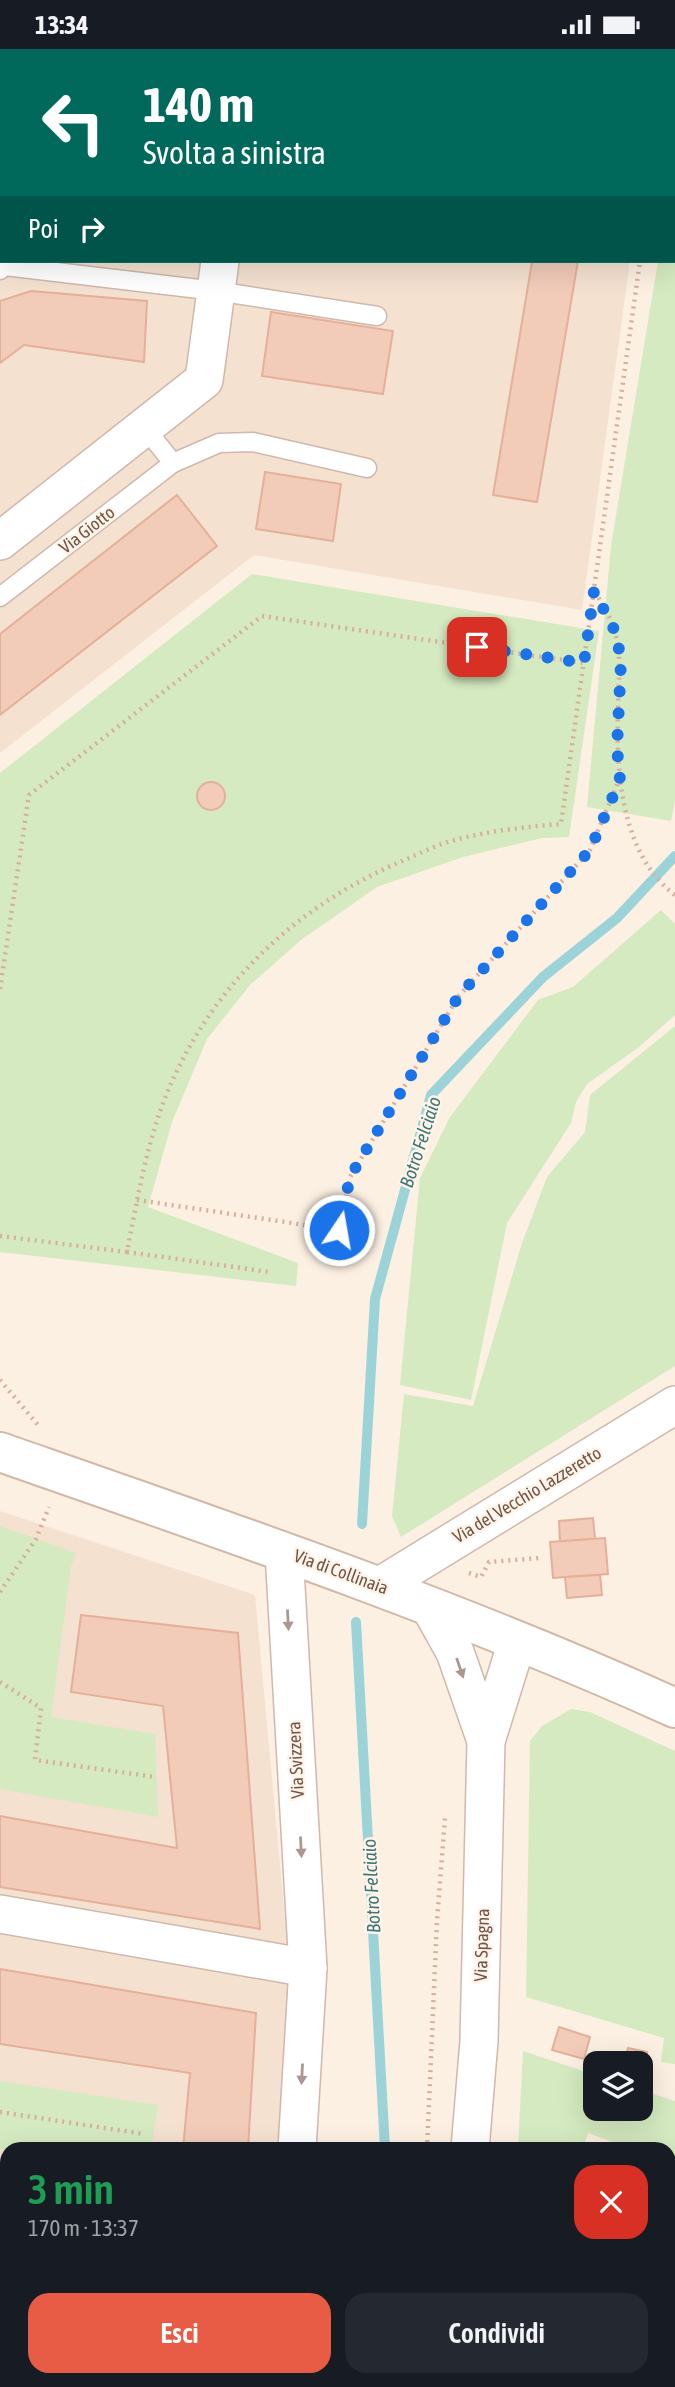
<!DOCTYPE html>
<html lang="it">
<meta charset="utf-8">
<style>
body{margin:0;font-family:"Asap Condensed",sans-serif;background:#242831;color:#f1f3f6;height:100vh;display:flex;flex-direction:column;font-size:26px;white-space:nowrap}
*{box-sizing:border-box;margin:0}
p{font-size:23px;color:#9ea1a6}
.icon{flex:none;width:38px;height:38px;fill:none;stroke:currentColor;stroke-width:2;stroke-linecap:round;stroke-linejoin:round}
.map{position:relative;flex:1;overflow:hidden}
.drawer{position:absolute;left:0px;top:2093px;width:676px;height:245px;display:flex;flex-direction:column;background:#171b24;border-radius:21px 21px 0 0;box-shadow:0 7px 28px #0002}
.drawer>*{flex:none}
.banner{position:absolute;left:0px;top:0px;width:676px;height:214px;box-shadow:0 7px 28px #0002;background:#00695c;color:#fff;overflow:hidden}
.tools{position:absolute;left:583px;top:2002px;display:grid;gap:14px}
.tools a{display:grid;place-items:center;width:70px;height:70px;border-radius:14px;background:#171b24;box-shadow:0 7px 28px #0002;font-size:35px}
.pin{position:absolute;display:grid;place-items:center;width:60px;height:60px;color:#fff;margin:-30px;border-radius:14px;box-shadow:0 4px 10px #0006}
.me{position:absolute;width:77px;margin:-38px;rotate:12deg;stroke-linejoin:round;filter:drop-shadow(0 0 5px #0008)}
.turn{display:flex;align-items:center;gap:24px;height:147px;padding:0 28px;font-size:32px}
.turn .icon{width:91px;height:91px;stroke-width:2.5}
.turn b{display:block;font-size:49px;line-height:60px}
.then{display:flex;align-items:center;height:66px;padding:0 28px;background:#0003;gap:14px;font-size:26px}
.round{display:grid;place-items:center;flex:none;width:74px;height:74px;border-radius:21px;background:#242831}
.headline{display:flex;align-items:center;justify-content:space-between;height:119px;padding:0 28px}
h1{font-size:42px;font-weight:600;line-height:52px;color:#1e9e55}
.cta{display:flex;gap:14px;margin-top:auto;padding:14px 28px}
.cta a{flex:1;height:80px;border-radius:21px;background:#e85c45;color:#fff;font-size:28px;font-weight:600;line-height:80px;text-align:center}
.cta a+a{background:#242831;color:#f1f3f6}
.status{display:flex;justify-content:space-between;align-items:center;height:49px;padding:0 35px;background:#171b24;direction:ltr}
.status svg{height:19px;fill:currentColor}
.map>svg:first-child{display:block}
.residential{fill:#f4e1d0}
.green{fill:#d5eac0}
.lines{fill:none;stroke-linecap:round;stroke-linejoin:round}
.stream{stroke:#9cd3d8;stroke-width:10}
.building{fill:#f2cbb9;stroke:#e5b099;stroke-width:2}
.lane-casing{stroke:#d0b8ac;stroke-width:21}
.street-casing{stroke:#d0b8ac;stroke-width:40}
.secondary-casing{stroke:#d3b8a8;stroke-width:42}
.path{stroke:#d7ae9c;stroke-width:4.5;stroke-dasharray:2 5;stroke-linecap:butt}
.lane{stroke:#fff;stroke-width:18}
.street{stroke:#fff;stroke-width:37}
.secondary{stroke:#fff;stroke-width:38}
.oneway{fill:#ac9891}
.route{stroke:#1a73e8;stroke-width:12;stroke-dasharray:0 21.6}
.labels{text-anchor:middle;stroke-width:5;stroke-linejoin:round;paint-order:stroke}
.street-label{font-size:18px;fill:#745448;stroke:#fff4e8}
.water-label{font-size:19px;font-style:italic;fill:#3c757a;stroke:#fff4e8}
</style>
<div class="status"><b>13:34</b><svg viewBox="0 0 49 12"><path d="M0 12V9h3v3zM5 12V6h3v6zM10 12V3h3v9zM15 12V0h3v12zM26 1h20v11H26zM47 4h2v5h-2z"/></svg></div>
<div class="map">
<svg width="675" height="2338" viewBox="0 0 675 2338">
<rect width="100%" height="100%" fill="#fcf0e2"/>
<g class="residential">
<polygon points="0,25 2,212 630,212 582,561 254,506 0,704"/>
<polygon points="0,1462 255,1546 293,1956 280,2100 7,2100 7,2331 258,2331 256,2338 0,2338"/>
</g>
<g class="green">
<polygon points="270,0 544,0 557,2 269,2"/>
<polygon points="675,112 675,752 671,772 587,758 611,497 658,212 674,212"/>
<polygon points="252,525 599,582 569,788 542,789 463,808 377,838 301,891 250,936 207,990 172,1073 148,1158 298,1214 296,1237 0,1203 0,724"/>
<polygon points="661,861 675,875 675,966 639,998 587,1035 576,1053 571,1074 507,1174 471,1351 400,1336 420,1129 450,1068 538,951 573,938"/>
<polygon points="675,977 675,1317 401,1488 392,1467 404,1345 473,1357 522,1194 547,1128 585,1083 590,1046"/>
<polygon points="0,1477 76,1504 71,1517 51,1668 155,1685 158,1768 0,1740"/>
<polygon points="571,1660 590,1663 675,1702 675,2015 661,2013 664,1989 526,1948 530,1692 542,1677"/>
<polygon points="523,2002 595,2026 595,2060 640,2060 641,2041 675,2052 675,2116 669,2113 668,2100 631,2100 588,2084 583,2100 518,2100"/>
<polygon points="0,2032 158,2056 151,2100 0,2100"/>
<polygon points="502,2331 648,2331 647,2334 660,2338 502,2338"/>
</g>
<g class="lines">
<g class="stream">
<polyline points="362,1475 375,1250 431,1046 543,928 617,869 675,807"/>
<polyline points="356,1573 385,2100"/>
<polyline points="390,2338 393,2331"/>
</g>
</g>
<g class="building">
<rect x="0" y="64" width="2" height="51"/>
<polygon points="527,212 578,212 537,453 493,446 532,213"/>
<polygon points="31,242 147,252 144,313 24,296 0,314 0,252"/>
<polygon points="271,263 393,282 383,345 262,327"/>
<polygon points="265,423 341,435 333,492 256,480"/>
<polygon points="177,446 217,497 0,666 0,585"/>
<circle cx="211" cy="747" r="14"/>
<polygon points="593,1469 595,1490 560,1493 559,1472"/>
<polygon points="605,1489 608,1525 553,1529 550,1493"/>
<polygon points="600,1526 602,1546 567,1549 565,1528"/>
<polygon points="81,1566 238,1584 260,1880 0,1838 0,1767 177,1799 163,1657 71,1643"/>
<polygon points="0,1920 256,1964 248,2100 183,2100 190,2024 0,1995"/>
<polygon points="559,1978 590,1988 584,2010 552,2001"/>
<polygon points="628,1999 647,2003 642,2026 640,2014 624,2014"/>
<polygon points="0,2114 7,2115 7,2200 0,2199"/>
<polygon points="0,2285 7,2286 7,2331 231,2331 229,2338 0,2338"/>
</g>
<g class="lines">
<defs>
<g id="lane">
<polyline points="0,221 5,217 216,242 377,267"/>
<polyline points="173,414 219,394 253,393 367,419"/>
<polyline points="0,548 173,414 145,379"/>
</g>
<g id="street">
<polyline points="36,0 50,2"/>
<polyline points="152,2 153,0"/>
<polyline points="246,2 246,0"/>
<polyline points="0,492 204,331 220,212"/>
<polyline points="284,1503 308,1919 297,2100"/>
<polyline points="380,1537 675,1356"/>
<polyline points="430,1558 455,1603 486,1692"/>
<polyline points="0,1865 308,1919"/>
<polyline points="470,2100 479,1992 486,1692 517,1593"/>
<polyline points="0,2225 7,2226"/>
<polyline points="274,2338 276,2331"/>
<polyline points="448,2338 449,2331"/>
</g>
<path id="secondary" d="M 0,1403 C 227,1482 456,1560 675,1659"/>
</defs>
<use href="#lane" class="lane-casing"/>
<use href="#street" class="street-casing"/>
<use href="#secondary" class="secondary-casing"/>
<g class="path">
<polyline points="674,100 675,99"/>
<path d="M 595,543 C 603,556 613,572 616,587 C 622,612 618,636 618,662 C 616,722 621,806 675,846"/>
<polyline points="0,940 29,746 262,567 584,614"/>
<polyline points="137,1151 339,1181 350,1128 458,948 590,801 619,731"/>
<path d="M 0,1187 L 127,1203 C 137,1152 146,1098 165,1049 C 209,938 297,855 407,810 C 421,804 436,796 451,792 C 487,782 524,778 561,775 L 640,212"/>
<polyline points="127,1203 270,1223"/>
<polyline points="0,1331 38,1376"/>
<polyline points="469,1524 481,1528 489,1513 540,1509"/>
<polyline points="0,1543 36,1490 49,1458"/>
<polyline points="0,1633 41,1659 35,1711 155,1728"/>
<polyline points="0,2063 144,2085"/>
<polyline points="427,2100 437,1872 445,1769"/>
</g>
<use href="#lane" class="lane"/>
<use href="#street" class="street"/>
<use href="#secondary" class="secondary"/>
</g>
<defs><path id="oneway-solid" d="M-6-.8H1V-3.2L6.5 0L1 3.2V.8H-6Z" transform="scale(1.75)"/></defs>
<g class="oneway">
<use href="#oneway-solid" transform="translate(288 1571) rotate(87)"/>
<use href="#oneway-solid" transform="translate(460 1619) rotate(71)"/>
<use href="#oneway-solid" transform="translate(301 1798) rotate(87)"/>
<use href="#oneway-solid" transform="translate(302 2025) rotate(93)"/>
</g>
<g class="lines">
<polyline class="route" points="339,1181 350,1128 458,948 590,801 620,731 617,699 621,612 616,584 594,542 584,614 477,598"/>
</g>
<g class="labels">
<g class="street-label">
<text transform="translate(87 481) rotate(-38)" y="6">Via Giotto</text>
<text transform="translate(527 1446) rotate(-31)" y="6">Via del Vecchio Lazzeretto</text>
<text transform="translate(341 1523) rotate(20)" y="6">Via di Collinaia</text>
<text transform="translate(296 1711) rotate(-93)" y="6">Via Svizzera</text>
<text transform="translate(482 1896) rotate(-88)" y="6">Via Spagna</text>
</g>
<g class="water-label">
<text transform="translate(420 1093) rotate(-72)" y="7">Botro Felciaio</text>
<text transform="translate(371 1837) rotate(-93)" y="7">Botro Felciaio</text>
</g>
</g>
</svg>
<div class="tools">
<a><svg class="icon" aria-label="layers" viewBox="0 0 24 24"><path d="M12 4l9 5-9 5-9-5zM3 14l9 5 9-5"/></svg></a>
</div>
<div class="pin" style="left:477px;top:598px;background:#d93025"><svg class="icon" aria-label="arrive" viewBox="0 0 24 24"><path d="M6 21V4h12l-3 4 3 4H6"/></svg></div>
<svg class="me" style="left:339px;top:1181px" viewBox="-20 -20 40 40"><circle r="17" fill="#1a73e8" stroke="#fff" stroke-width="3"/><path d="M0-11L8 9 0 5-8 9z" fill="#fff"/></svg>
<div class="banner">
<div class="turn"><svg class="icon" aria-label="left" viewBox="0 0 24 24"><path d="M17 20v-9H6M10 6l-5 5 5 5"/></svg><div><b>140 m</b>Svolta a sinistra</div></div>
<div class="then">Poi<svg class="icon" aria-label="right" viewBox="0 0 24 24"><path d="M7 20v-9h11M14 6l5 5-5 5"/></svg></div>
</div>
<section class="drawer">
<div class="headline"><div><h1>3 min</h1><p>170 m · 13:37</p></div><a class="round" style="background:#d93025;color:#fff"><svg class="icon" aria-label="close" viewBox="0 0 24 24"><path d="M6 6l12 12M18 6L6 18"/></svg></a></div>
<div class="cta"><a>Esci</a><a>Condividi</a></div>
</section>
</div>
